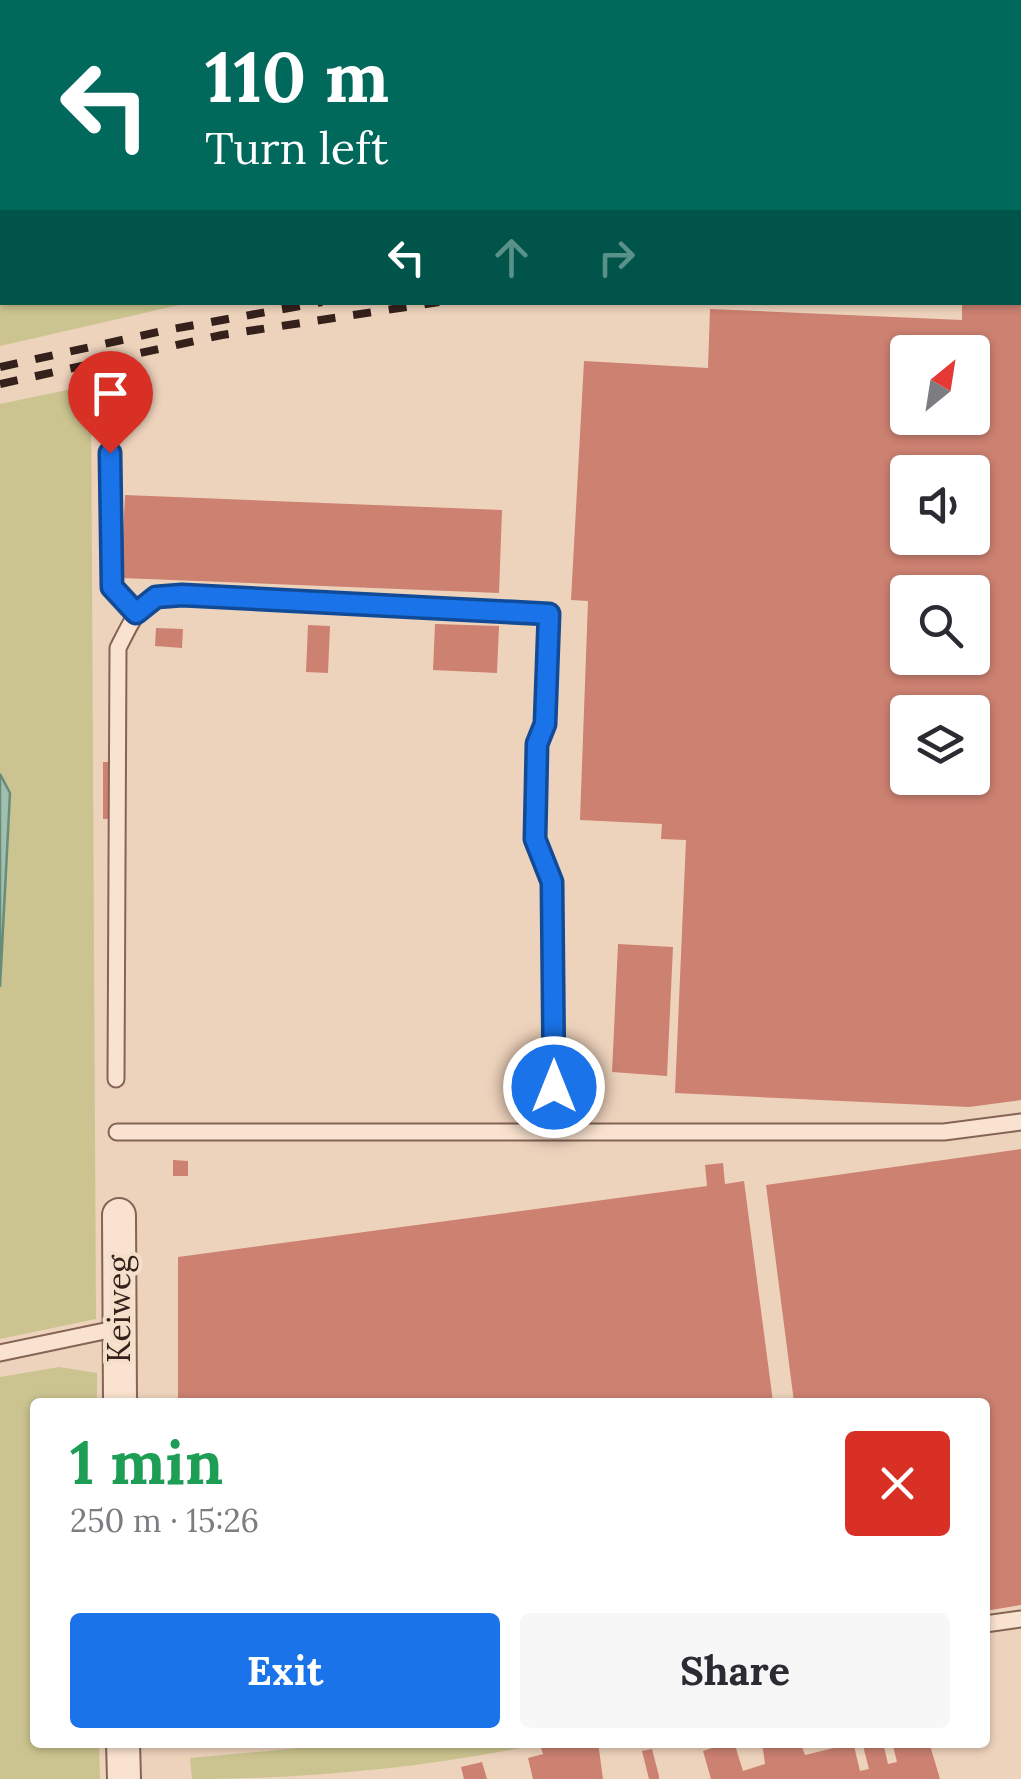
<!DOCTYPE html>
<meta charset="utf-8">
<style>
body{margin:0;font-family:Lora,serif;background:#f7f7f7;color:#2b2b33;height:100vh;display:flex;flex-direction:column;font-size:38px;white-space:nowrap}
*{box-sizing:border-box;margin:0}
p{font-size:32px;color:#7c7c81}
.icon{flex:none;width:55px;height:55px;fill:none;stroke:currentColor;stroke-width:2;stroke-linecap:round;stroke-linejoin:round}
.map{position:relative;flex:1;overflow:hidden}
.details{position:absolute;left:30px;top:1398px;width:960px;height:350px;display:flex;flex-direction:column;background:#fff;border-radius:10px;box-shadow:0 2px 8px #0004}
.details>*{flex:none}
.guide{position:absolute;left:0px;top:0px;width:1022px;height:305px;box-shadow:0 2px 8px #0004;background:#00695c;color:#fff;overflow:hidden}
.needle{width:65px;rotate:30deg}
.buttons{position:absolute;left:890px;top:335px;display:grid;gap:20px}
.buttons a{display:grid;place-items:center;width:100px;height:100px;border-radius:10px;background:#fff;box-shadow:0 2px 8px #0004;font-size:50px}
.pin{position:absolute;display:grid;place-items:center;width:85px;height:85px;color:#fff;margin:-102px -42px;border-radius:50% 50% 50% 0;rotate:-45deg;box-shadow:0 0 10px #0007}
.pin .icon{rotate:45deg}
.me{position:absolute;width:110px;margin:-55px;rotate:0deg;stroke-linejoin:round;filter:drop-shadow(0 0 8px #0008)}
.turn{display:flex;align-items:center;gap:35px;height:210px;padding:0 40px;font-size:45px}
.turn .icon{width:130px;height:130px;stroke-width:2.5}
.turn b{display:block;font-size:70px;line-height:85px}
.lanes{display:flex;align-items:center;height:95px;padding:0 40px;background:#0003;justify-content:center;gap:50px;direction:ltr}
.lanes .off{opacity:.35}
.round{display:grid;place-items:center;flex:none;width:105px;height:105px;border-radius:10px;background:#f7f7f7}
.summary{display:flex;align-items:center;justify-content:space-between;height:170px;padding:0 40px}
h1{font-size:60px;font-weight:700;line-height:75px;color:#1e9e55}
.cta{display:flex;gap:20px;margin-top:auto;padding:20px 40px}
.cta a{flex:1;height:115px;border-radius:10px;background:#1a73e8;color:#fff;font-size:40px;font-weight:700;line-height:115px;text-align:center}
.cta a+a{background:#f7f7f7;color:#2b2b33}
.map>svg:first-child{display:block}
.green{fill:#cbc490}
.water{fill:#a0bfae;stroke:#688c7a;stroke-width:2.5}
.building{fill:#cc8171;fill-rule:evenodd}
.lines{fill:none;stroke-linecap:round;stroke-linejoin:round}
.lane-casing{stroke:#856456;stroke-width:19}
.street-casing{stroke:#856456;stroke-width:36}
.path{stroke:#856456;stroke-width:5;stroke-dasharray:8 5;stroke-linecap:butt}
.lane{stroke:#f9e2cf;stroke-width:15}
.street{stroke:#f9e2cf;stroke-width:32}
.rail{stroke:#34211b;stroke-width:8;stroke-dasharray:18 18;stroke-linecap:butt}
.route-casing{stroke:#114b97;stroke-width:25}
.route{stroke:#1a73e8;stroke-width:18}
.labels{text-anchor:middle;stroke-width:8;stroke-linejoin:round;paint-order:stroke}
.street-label{font-size:32px;fill:#34211b;stroke:#f5dfcb}
</style>
<div class="map">
<svg width="1021" height="1779" viewBox="0 0 1021 1779">
<rect width="100%" height="100%" fill="#eed3bc"/>
<g class="green">
<polygon points="0,0 1021,0 1021,236 1020,2 2,2 2,302 188,303 0,346"/>
<polygon points="91,385 96,1319 0,1339 0,987 10,793 0,774 0,404"/>
<polygon points="59,1367 97,1373 97,1402 35,1402 35,1742 99,1743 100,1779 0,1779 0,1377"/>
<path d="M 357,1743 L 357,1742 L 545,1743 C 431,1767 309,1779 192,1779 L 190,1758 Z"/>
</g>
<polygon class="water" points="0,774 10,793 0,987"/>
<g class="building">
<path d="M 962,302 L 1021,303 L 1021,1100 L 969,1107 L 675,1093 L 686,840 L 661,839 L 662,824 L 580,820 L 588,601 L 571,600 L 584,361 L 708,368 L 710,309 L 962,320 ZM 908,352 L 972,352 L 972,418 L 908,418 ZM 908,472 L 972,472 L 972,538 L 908,538 ZM 908,592 L 972,592 L 972,658 L 908,658 ZM 908,712 L 972,712 L 972,778 L 908,778 Z"/>
<polygon points="125,495 502,510 499,593 121,578"/>
<polygon points="435,624 499,626 497,673 433,670"/>
<polygon points="308,625 330,626 328,673 306,672"/>
<polygon points="156,628 183,629 182,648 155,646"/>
<rect x="103" y="762" width="10" height="57"/>
<polygon points="618,944 673,947 667,1076 612,1072"/>
<polygon points="1021,1149 1021,1605 985,1611 985,1402 794,1402 766,1185"/>
<polygon points="173,1160 188,1161 188,1176 173,1176"/>
<polygon points="723,1163 725,1184 744,1181 773,1402 178,1402 178,1257 707,1186 705,1165"/>
<polygon points="563,1742 598,1742 603,1779 533,1779 528,1758 543,1754 541,1748"/>
<polygon points="714,1742 734,1742 743,1771 765,1764 762,1742 800,1742 805,1755 838,1747 836,1742 853,1742 860,1771 869,1769 862,1742 883,1742 888,1764 897,1762 892,1742 929,1742 940,1779 711,1779 703,1751 715,1747"/>
<polygon points="652,1749 659,1776 659,1779 649,1779 642,1751"/>
<polygon points="482,1762 487,1779 464,1779 461,1767"/>
</g>
<g class="lines">
<defs>
<g id="lane">
<polyline points="110,453 112,587 136,613"/>
<path d="M 116,1079 L 118,648 C 136,613 140,598 182,595 L 549,614 L 545,724 L 537,743 L 535,839 L 552,882 L 554,1087 L 547,1131"/>
<polyline points="117,1132 944,1132 1021,1122"/>
<polyline points="0,1353 119,1328"/>
<polyline points="985,1624 1021,1619"/>
</g>
<g id="street">
<polyline points="119,1215 120,1402"/>
<polyline points="123,1742 124,1779"/>
</g>
</defs>
<use href="#lane" class="lane-casing"/>
<use href="#street" class="street-casing"/>
<g class="path">
<polyline points="963,0 964,2"/>
<polyline points="1020,51 1021,51"/>
</g>
<use href="#lane" class="lane"/>
<use href="#street" class="street"/>
<g class="rail">
<polyline points="1020,256 1021,256"/>
<polyline points="1020,272 1021,272"/>
<polyline points="0,367 167,330 322,302"/>
<polyline points="0,384 222,335 439,302"/>
</g>
</g>
<g class="lines">
<defs>
<polyline id="route" points="110,453 112,587 136,613 156,597 182,595 549,614 545,724 537,744 535,839 552,882 554,1087"/>
</defs>
<use href="#route" class="route-casing"/>
<use href="#route" class="route"/>
</g>
<g class="labels">
<g class="street-label">
<text transform="translate(119 1309) rotate(-90)" y="11">Keiweg</text>
</g>
</g>
</svg>
<div class="buttons">
<a><svg class="needle" viewBox="-14 -14 28 28"><path d="M0-13l5 13h-10z" fill="#e53935"/><path d="M0 13l5-13h-10z" fill="#7c7c81"/></svg></a>
<a><svg class="icon" aria-label="sound" viewBox="0 0 24 24"><path d="M4 9h4l5-4v14l-5-4H4zM17 9q2 3 0 6"/></svg></a>
<a><svg class="icon" aria-label="search" viewBox="0 0 24 24"><circle cx="10" cy="10" r="6"/><path d="M15 15l6 6"/></svg></a>
<a><svg class="icon" aria-label="layers" viewBox="0 0 24 24"><path d="M12 4l9 5-9 5-9-5zM3 14l9 5 9-5"/></svg></a>
</div>
<div class="pin" style="left:110px;top:453px;background:#d93025"><svg class="icon" aria-label="arrive" viewBox="0 0 24 24"><path d="M6 21V4h12l-3 4 3 4H6"/></svg></div>
<svg class="me" style="left:554px;top:1087px" viewBox="-20 -20 40 40"><circle r="17" fill="#1a73e8" stroke="#fff" stroke-width="3"/><path d="M0-11L8 9 0 5-8 9z" fill="#fff"/></svg>
<div class="guide">
<div class="turn"><svg class="icon" aria-label="left" viewBox="0 0 24 24"><path d="M17 20v-9H6M10 6l-5 5 5 5"/></svg><div><b>110 m</b>Turn left</div></div>
<div class="lanes"><svg class="icon" aria-label="left" viewBox="0 0 24 24"><path d="M17 20v-9H6M10 6l-5 5 5 5"/></svg><svg class="icon off" aria-label="ahead" viewBox="0 0 24 24"><path d="M12 20V5M6 11l6-6 6 6"/></svg><svg class="icon off" aria-label="right" viewBox="0 0 24 24"><path d="M7 20v-9h11M14 6l5 5-5 5"/></svg></div>
</div>
<section class="details">
<div class="summary"><div><h1>1 min</h1><p>250 m · 15:26</p></div><a class="round" style="background:#d93025;color:#fff"><svg class="icon" aria-label="close" viewBox="0 0 24 24"><path d="M6 6l12 12M18 6L6 18"/></svg></a></div>
<div class="cta"><a>Exit</a><a>Share</a></div>
</section>
</div>
